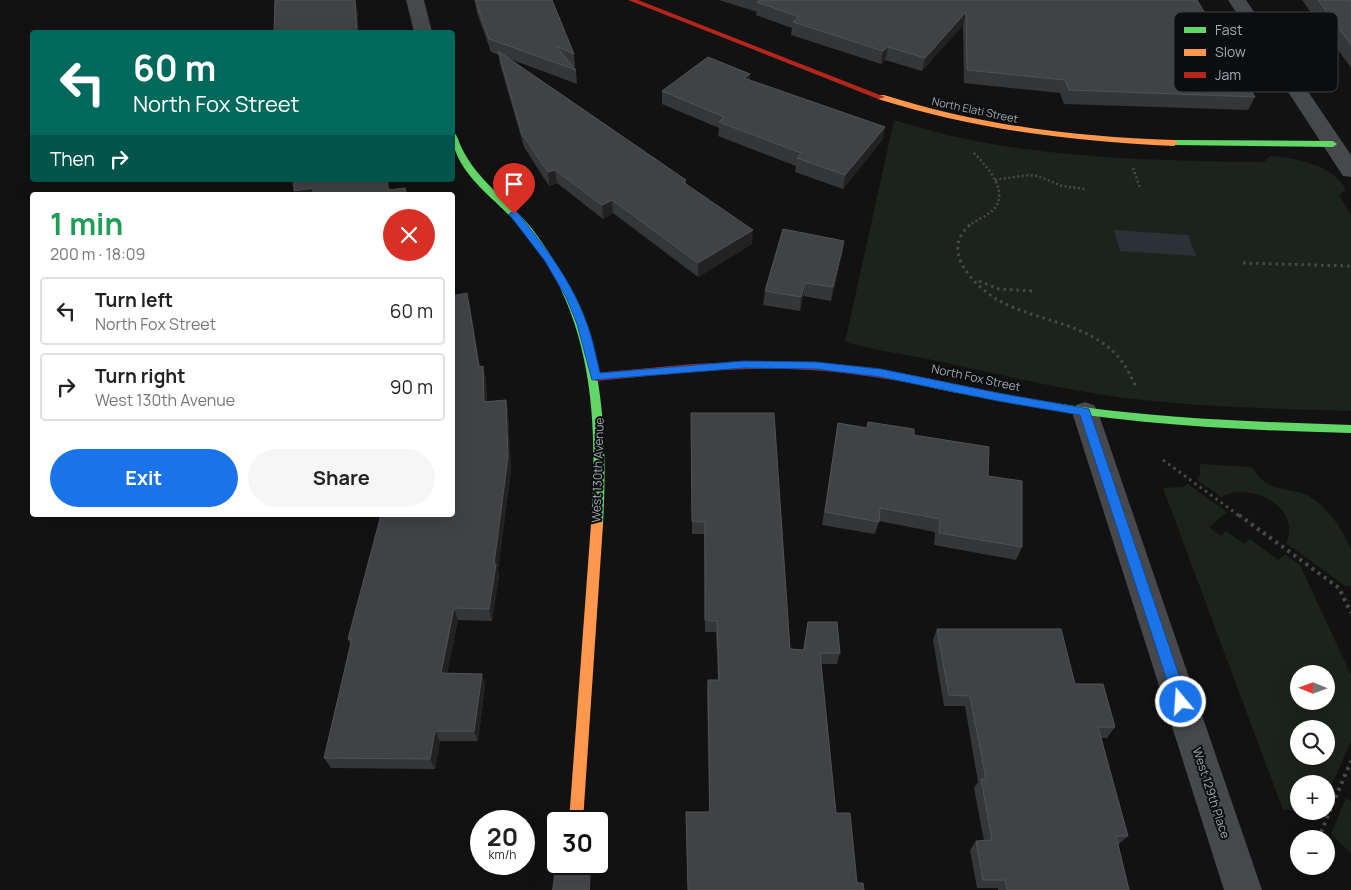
<!DOCTYPE html>
<meta charset="utf-8">
<style>
body{margin:0;font-family:Manrope,sans-serif;background:#f6f6f6;color:#222;height:100vh;display:flex;flex-direction:column;font-size:19px;white-space:nowrap}
*{box-sizing:border-box;margin:0}
p{font-size:16px;color:#767676}
.icon{flex:none;width:28px;height:28px;fill:none;stroke:currentColor;stroke-width:2;stroke-linecap:round;stroke-linejoin:round}
.map{position:relative;flex:1;overflow:hidden}
.sheet{position:absolute;left:30px;top:192px;width:425px;height:325px;display:flex;flex-direction:column;background:#fff;border-radius:5px;box-shadow:0 5px 20px #0002}
.sheet>*{flex:none}
.hud{position:absolute;left:30px;top:30px;width:425px;height:152px;border-radius:5px;box-shadow:0 5px 20px #0002;background:#00695c;color:#fff;overflow:hidden}
.needle{width:32px;rotate:271deg}
.buttons{position:absolute;left:1290px;top:665px;display:grid;gap:10px}
.buttons a{display:grid;place-items:center;width:45px;height:45px;border-radius:50%;background:#fff;box-shadow:0 5px 20px #0002;font-size:25px}
.speed{position:absolute;left:470px;top:810px;display:flex;gap:10px;font-size:25px;font-weight:700;text-align:center}
.speed>*{display:grid;place-content:center;width:65px;height:65px;border-radius:50%;background:#fff;box-shadow:0 5px 20px #0002;line-height:1}
.speed small{font-size:12px;font-weight:400}
.speed .limit{border:2px solid #111;border-radius:8px;background:#fff;color:#111}
.pin{position:absolute;display:grid;place-items:center;width:42px;height:42px;color:#fff;margin:-51px -21px;border-radius:50% 50% 50% 0;rotate:-45deg;box-shadow:0 0 5px #0007}
.pin .icon{rotate:45deg}
.me{position:absolute;width:55px;margin:-28px;rotate:342deg;stroke-linejoin:round;filter:drop-shadow(0 0 4px #0008)}
.turn{display:flex;align-items:center;gap:18px;height:105px;padding:0 20px;font-size:22px}
.turn .icon{width:65px;height:65px;stroke-width:2.5}
.turn b{display:block;font-size:35px;line-height:42px}
.then{display:flex;align-items:center;height:48px;padding:0 20px;background:#0003;gap:10px;font-size:19px}
.round{display:grid;place-items:center;flex:none;width:52px;height:52px;border-radius:26px;background:#f6f6f6}
.head{display:flex;align-items:center;justify-content:space-between;height:85px;padding:0 20px}
h1{font-size:30px;font-weight:700;line-height:38px;color:#1e9e55}
.primary-button{display:flex;gap:10px;margin-top:auto;padding:10px 20px}
.primary-button a{flex:1;height:58px;border-radius:30px;background:#1a73e8;color:#fff;font-size:20px;font-weight:700;line-height:58px;text-align:center}
.primary-button a+a{background:#f6f6f6;color:#222}
ul{padding:0;list-style:none}
li{display:flex;align-items:center;gap:15px;height:68px;margin:0 10px 8px;padding:0 10px;border:2px solid #e0e0e0;border-radius:5px}
li div{flex:1}
li b{display:block;font-size:19px}
li em{font-style:normal}
.map>svg:first-child{display:block}
.green{fill:#1c221c;fill-rule:evenodd}
.water{fill:#2a3236}
.lines{fill:none;stroke-linecap:round;stroke-linejoin:round}
.path-far2{stroke:#48494c;stroke-width:2.5;stroke-dasharray:2 2.5;stroke-linecap:butt}
.path-far1{stroke:#48494c;stroke-width:3;stroke-dasharray:2.5 4;stroke-linecap:butt}
.path{stroke:#48494c;stroke-width:4;stroke-dasharray:3 4.5;stroke-linecap:butt}
.street{fill:#46484b;fill-rule:evenodd}
.fast{fill:#63d668;fill-rule:evenodd}
.slow{fill:#ff974d;fill-rule:evenodd}
.jam{fill:#b3261e;fill-rule:evenodd}
.wall{fill:#353637}
.shaded-wall{fill:#222223}
.building{fill:#414244;stroke:#515256}
.route{fill:#1a73e8;stroke:#114b97}
.labels{text-anchor:middle;stroke-width:4;stroke-linejoin:round;paint-order:stroke}
.far-street-label{font-size:11px;fill:#a4aab2;stroke:#0c0d0e}
.street-label{font-size:12px;fill:#a4aab2;stroke:#0c0d0e}
.key{fill:#0c0d0e;stroke:#3a3c3f;stroke-width:1}
.key-label{font-size:14px;fill:#a4aab2}
</style>
<div class="map">
<svg width="1351" height="890" viewBox="0 0 1351 890">
<rect width="100%" height="100%" fill="#121212"/>
<g class="green">
<path d="M 894,120 C 1016,159 1138,160 1264,162 L 1270,156 C 1293,157 1336,166 1346,190 L 1339,195 L 1351,215 L 1351,411 C 1275,409 1200,407 1124,398 C 1063,390 1002,375 942,362 C 910,355 877,351 845,342 Z"/>
<path d="M 1200,464 L 1252,467 C 1263,487 1278,488 1298,492 C 1320,496 1345,530 1351,551 C 1351,561 1351,576 1351,586 L 1345,586 L 1286,543 C 1303,508 1250,480 1221,497 L 1197,480 L 1200,475 Z"/>
<path d="M 1188,484 L 1227,512 L 1209,527 L 1221,536 L 1226,531 L 1244,544 L 1250,539 L 1278,560 L 1285,554 L 1300,565 L 1351,675 L 1351,741 L 1326,798 L 1326,784 L 1299,784 L 1299,811 L 1321,811 L 1316,822 L 1295,811 L 1283,810 L 1163,488 L 1182,487 ZM 1299,674 L 1326,674 L 1326,701 L 1299,701 ZM 1299,729 L 1326,729 L 1326,756 L 1299,756 Z"/>
<polygon points="1346,798 1351,801 1351,853 1331,834"/>
</g>
<polygon class="water" points="1114,230 1188,235 1196,256 1120,251"/>
<g class="lines">
<g class="path-far2">
<polyline points="1133,168 1140,188"/>
<polyline points="995,180 1028,175 1038,176 1062,186 1085,189"/>
<path d="M 968,226 C 975,221 985,217 992,211 C 1012,193 986,165 972,151"/>
</g>
<g class="path-far1">
<path d="M 970,225 C 939,250 974,286 998,300 C 1030,318 1068,321 1098,340 C 1118,352 1127,367 1136,387"/>
<polyline points="1243,263 1351,266"/>
<polyline points="979,281 999,289 1032,291"/>
<polyline points="1163,460 1241,517"/>
</g>
<g class="path">
<polyline points="1239,515 1339,588 1351,613"/>
<polyline points="1318,839 1351,761"/>
<polyline points="1305,869 1306,866"/>
</g>
<g class="street">
<polygon points="406,0 424,0 432,32 414,32"/>
<polygon points="1228,0 1246,0 1351,155 1351,177 1343,176"/>
<polygon points="1085,402 1094,405 1098,412 1262,890 1224,890 1072,412 1076,405"/>
<polygon points="556,860 556,864 591,864 590,890 552,890"/>
</g>
<g class="fast">
<path d="M 452,132 C 457,134 458,139 460,144 C 466,158 475,170 485,181 C 501,198 519,212 533,230 C 601,319 609,415 603,524 L 601,528 L 597,529 L 593,528 L 591,524 C 597,435 595,344 548,265 C 538,249 527,233 514,220 C 490,195 452,169 452,132 Z"/>
<polygon points="1174,140 1333,141 1337,144 1333,147 1171,145 1170,143"/>
<path d="M 921,377 C 974,388 1028,400 1082,407 C 1171,419 1261,422 1351,425 L 1351,433 C 1232,430 1113,424 995,400 C 970,395 942,391 917,384 L 916,381 L 917,378 Z"/>
</g>
<g class="slow">
<path d="M 878,95 L 884,95 C 979,125 1075,137 1174,140 L 1178,143 L 1174,146 C 1071,141 976,130 878,99 Z"/>
<polygon points="597,519 601,520 603,524 583,821 569,821 591,524 593,520"/>
</g>
<g class="jam">
<polygon points="628,0 638,0 885,97 878,99"/>
<path d="M 765,361 C 818,362 869,368 921,377 L 926,381 L 921,385 C 877,377 834,370 789,369 C 725,367 660,375 596,381 L 591,377 L 596,373 L 692,364 Z"/>
</g>
</g>
<g class="wall">
<polygon points="475,0 574,54 575,67 572,66 576,70 577,84 510,59 686,180 686,184 752,244 698,277 613,213 603,219 557,183 549,186 524,147 500,64 499,55 491,52 477,13"/>
<polygon points="719,0 1197,0 1255,97 1248,110 1064,104 1060,93 964,83 963,25 922,71 885,60 881,64 791,35 792,28 756,15 757,12"/>
<polygon points="1302,0 1351,0 1351,68"/>
<polygon points="750,80 885,127 882,140 843,189 795,172 796,166 718,136 719,128 662,104 662,91"/>
<polygon points="844,241 842,254 831,301 803,296 800,311 763,305 765,291"/>
<polygon points="470,307 480,367 483,366 486,380 487,402 506,400 508,413 511,470 498,570 499,576 492,621 458,620 447,673 482,674 485,685 478,741 440,741 435,769 331,768 324,758 350,644 348,639 452,515"/>
<polygon points="868,422 914,435 988,476 1022,547 1016,560 934,545 935,532 879,521 875,534 822,525 838,423 867,428"/>
<polygon points="691,426 790,649 803,650 808,622 840,653 837,664 821,664 836,813 857,883 864,890 688,890 686,812 709,812 707,691 708,680 718,680 716,632 705,632 704,534 692,534"/>
<polygon points="937,629 1075,684 1115,727 1107,738 1101,738 1128,836 1118,845 1129,890 998,890 998,888 977,888 970,850 976,841 984,841 974,788 978,782 965,706 944,706 933,640"/>
</g>
<g class="shaded-wall">
<polygon points="355,0 358,12 359,32 357,32"/>
<polygon points="966,12 963,25 922,71 925,58"/>
<polygon points="888,47 885,60 881,64 883,51"/>
<polygon points="750,74 750,87 744,78"/>
<polygon points="885,127 882,140 843,189 845,175"/>
<polygon points="555,170 557,183 549,186 548,172"/>
<polygon points="290,180 294,180 313,188 315,195 296,195"/>
<polygon points="387,180 389,180 391,195 388,190"/>
<polygon points="612,200 613,213 603,219 602,205"/>
<polygon points="753,230 752,244 698,277 698,263"/>
<polygon points="844,241 842,254 831,301 833,287"/>
<polygon points="805,283 803,296 800,311 801,297"/>
<polygon points="467,293 470,307 482,380 479,367"/>
<polygon points="483,366 486,380 487,415 484,402"/>
<polygon points="506,400 508,413 511,470 498,570 499,576 492,621 489,609 494,564"/>
<polygon points="454,608 458,620 445,684 441,673"/>
<polygon points="482,674 485,685 478,741 474,731"/>
<polygon points="435,731 440,741 435,769 430,759"/>
</g>
<g class="building">
<polygon points="275,0 355,0 357,32 274,32"/>
<polygon points="475,0 552,0 574,54 556,46 576,70 489,39"/>
<polygon points="760,0 1197,0 1255,97 1069,90 1065,80 967,70 966,12 925,58 888,47 883,51 793,22 799,17 757,2"/>
<polygon points="1318,0 1351,0 1351,45"/>
<polygon points="498,51 686,180 683,182 753,230 698,263 612,200 602,205 555,170 548,172 522,134"/>
<polygon points="708,57 750,74 744,78 885,127 845,175 797,158 801,153 719,122 724,117 662,91"/>
<polygon points="294,180 387,180 388,190 405,188 407,195 313,195 313,188 294,191"/>
<polygon points="783,229 844,241 833,287 805,283 801,297 765,291"/>
<polygon points="467,293 479,367 483,366 484,402 506,400 508,457 494,564 496,564 489,609 454,608 441,673 482,674 474,731 435,731 430,759 324,758 352,639 348,639 381,515 452,515 452,296"/>
<polygon points="691,413 774,413 790,649 804,650 808,622 837,622 840,653 820,653 836,813 850,813 857,883 863,883 864,890 688,890 686,812 710,812 708,680 719,680 717,621 705,620 705,522 692,521"/>
<polygon points="868,422 914,429 914,435 989,447 988,476 1022,481 1022,547 939,533 940,519 880,508 879,522 825,512 838,423 867,428"/>
<polygon points="937,629 1061,629 1075,684 1103,684 1115,727 1098,727 1128,836 1116,836 1129,890 1007,890 1005,880 983,880 976,841 992,840 981,779 986,779 970,696 949,695"/>
</g>
<path class="route" d="M 514,211 L 517,212 C 545,247 572,281 587,324 C 593,340 596,357 600,373 L 744,361 L 816,362 L 881,369 L 998,393 L 1089,409 L 1188,702 L 1186,707 L 1181,709 L 1176,707 L 1174,702 L 1080,415 L 998,401 L 881,377 L 816,369 L 744,368 L 592,380 L 577,324 L 566,297 L 545,261 L 509,214 Z"/>
<g class="labels">
<g class="far-street-label">
<text transform="translate(975 110) rotate(12)" y="4">North Elati Street</text>
</g>
<g class="street-label">
<text transform="translate(976 378) rotate(12)" y="4">North Fox Street</text>
<text transform="translate(598 470) rotate(-88)" y="4">West 130th Avenue</text>
<text transform="translate(1211 793) rotate(72)" y="4">West 129th Place</text>
</g>
</g>
<rect x="1174" y="12" width="164" height="80" rx="8" class="key"/>
<rect x="1184" y="27" width="22" height="6" fill="#63d668"/>
<rect x="1184" y="49" width="22" height="7" fill="#ff974d"/>
<rect x="1184" y="72" width="22" height="6" fill="#b3261e"/>
<g class="key-label">
<text x="1215" y="35">Fast</text>
<text x="1215" y="57">Slow</text>
<text x="1215" y="80">Jam</text>
</g>
</svg>
<div class="buttons">
<a><svg class="needle" viewBox="-14 -14 28 28"><path d="M0-13l5 13h-10z" fill="#e53935"/><path d="M0 13l5-13h-10z" fill="#767676"/></svg></a>
<a><svg class="icon" aria-label="search" viewBox="0 0 24 24"><circle cx="10" cy="10" r="6"/><path d="M15 15l6 6"/></svg></a>
<a>+</a>
<a>−</a>
</div>
<div class="speed"><div>20<small>km/h</small></div><div class="limit">30</div></div>
<div class="pin" style="left:514px;top:214px;background:#d93025"><svg class="icon" aria-label="arrive" viewBox="0 0 24 24"><path d="M6 21V4h12l-3 4 3 4H6"/></svg></div>
<svg class="me" style="left:1181px;top:702px" viewBox="-20 -20 40 40"><circle r="17" fill="#1a73e8" stroke="#fff" stroke-width="3"/><path d="M0-11L8 9 0 5-8 9z" fill="#fff"/></svg>
<div class="hud">
<div class="turn"><svg class="icon" aria-label="left" viewBox="0 0 24 24"><path d="M17 20v-9H6M10 6l-5 5 5 5"/></svg><div><b>60 m</b>North Fox Street</div></div>
<div class="then">Then<svg class="icon" aria-label="right" viewBox="0 0 24 24"><path d="M7 20v-9h11M14 6l5 5-5 5"/></svg></div>
</div>
<section class="sheet">
<div class="head"><div><h1>1 min</h1><p>200 m · 18:09</p></div><a class="round" style="background:#d93025;color:#fff"><svg class="icon" aria-label="close" viewBox="0 0 24 24"><path d="M6 6l12 12M18 6L6 18"/></svg></a></div>
<ul>
<li><svg class="icon" aria-label="left" viewBox="0 0 24 24"><path d="M17 20v-9H6M10 6l-5 5 5 5"/></svg><div><b>Turn left</b><p>North Fox Street</p></div><em>60 m</em></li>
<li><svg class="icon" aria-label="right" viewBox="0 0 24 24"><path d="M7 20v-9h11M14 6l5 5-5 5"/></svg><div><b>Turn right</b><p>West 130th Avenue</p></div><em>90 m</em></li>
</ul>
<div class="primary-button"><a>Exit</a><a>Share</a></div>
</section>
</div>
